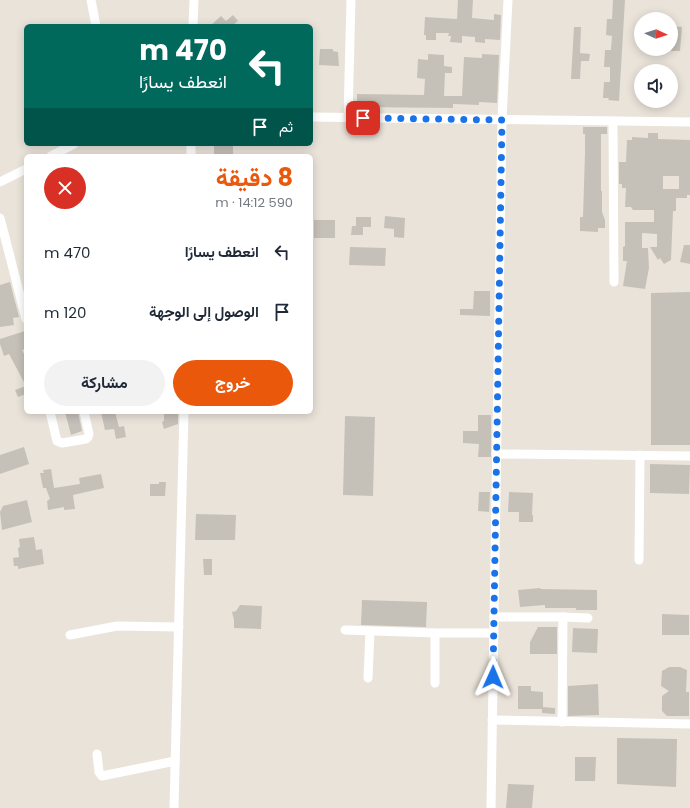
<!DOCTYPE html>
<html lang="ar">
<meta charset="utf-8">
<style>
body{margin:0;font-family:Poppins,Vazirmatn,sans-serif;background:#f2f2f3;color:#1f2937;direction:rtl;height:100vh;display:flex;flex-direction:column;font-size:15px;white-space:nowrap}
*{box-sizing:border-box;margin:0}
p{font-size:13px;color:#747a83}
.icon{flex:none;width:22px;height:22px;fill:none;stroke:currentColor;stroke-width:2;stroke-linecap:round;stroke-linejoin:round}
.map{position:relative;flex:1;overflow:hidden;direction:ltr}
.drawer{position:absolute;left:24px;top:154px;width:289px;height:260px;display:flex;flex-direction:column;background:#fff;border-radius:6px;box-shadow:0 2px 10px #0003;direction:rtl}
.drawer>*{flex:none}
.guide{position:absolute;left:24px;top:24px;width:289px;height:122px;border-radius:6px;box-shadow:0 2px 10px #0003;direction:rtl;background:#00695c;color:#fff;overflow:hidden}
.needle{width:26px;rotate:93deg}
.fabs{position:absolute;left:634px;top:12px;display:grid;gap:8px}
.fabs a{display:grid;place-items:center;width:44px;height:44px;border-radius:50%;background:#fff;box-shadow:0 2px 10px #0003;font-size:20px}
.pin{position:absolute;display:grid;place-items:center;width:34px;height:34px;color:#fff;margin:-17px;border-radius:8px;box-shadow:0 2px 6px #0006}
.me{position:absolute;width:44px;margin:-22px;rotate:1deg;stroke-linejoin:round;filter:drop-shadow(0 0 3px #0008)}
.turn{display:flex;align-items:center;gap:14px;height:84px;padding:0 20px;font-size:18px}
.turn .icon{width:52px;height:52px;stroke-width:2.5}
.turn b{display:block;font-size:28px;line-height:34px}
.then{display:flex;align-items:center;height:38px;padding:0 20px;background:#0003;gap:8px;font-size:15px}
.round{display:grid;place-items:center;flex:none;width:42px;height:42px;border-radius:21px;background:#f2f2f3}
.overview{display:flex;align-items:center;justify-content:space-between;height:68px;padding:0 20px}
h1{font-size:24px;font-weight:700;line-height:30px;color:#ea580c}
.cta{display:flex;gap:8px;margin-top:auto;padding:8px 20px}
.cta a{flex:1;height:46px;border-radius:24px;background:#ea580c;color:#fff;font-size:16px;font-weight:700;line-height:46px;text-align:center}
.cta a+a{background:#f2f2f3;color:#1f2937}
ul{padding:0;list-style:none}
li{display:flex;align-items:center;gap:12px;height:60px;padding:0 20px}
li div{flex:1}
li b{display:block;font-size:15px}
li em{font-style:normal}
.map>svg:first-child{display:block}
.building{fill:#c5c1b9;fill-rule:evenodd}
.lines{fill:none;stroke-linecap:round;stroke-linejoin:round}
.minor{stroke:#fff;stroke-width:9}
.route{stroke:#1a73e8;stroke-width:7;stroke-dasharray:0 12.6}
</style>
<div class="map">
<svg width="690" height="808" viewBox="0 0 690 808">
<rect width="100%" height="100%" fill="#eae3da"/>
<g class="building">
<polygon points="458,0 473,0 472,18 494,20 494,14 501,15 500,40 485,39 485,43 475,42 475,37 462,36 462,43 450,42 451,36 448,36 449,33 436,33 436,40 426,40 426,35 424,35 425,17 457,19"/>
<polygon points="613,0 625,0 619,101 608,100 609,98 603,98 604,82 610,82 610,67 604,67 605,50 611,50 611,49 612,36 606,35 607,19 612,19"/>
<polygon points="233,15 238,21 232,26 210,26 221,16 226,21"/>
<polygon points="671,26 682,27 680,51 671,51"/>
<polygon points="574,27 581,27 580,53 590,54 589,61 581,61 580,79 571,79"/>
<polygon points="320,49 333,49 333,51 338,52 339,66 319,65"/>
<polygon points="428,54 444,55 444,66 452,67 452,73 445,73 444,96 462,96 464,57 482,58 482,54 499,55 497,103 479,102 479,105 453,104 453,108 357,107 357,94 424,95 425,79 417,78 418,59 428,60"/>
<polygon points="583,127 607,127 607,134 601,134 601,191 602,191 602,212 605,220 605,228 598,228 598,232 580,231 580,217 583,217 585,153 585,134 583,134"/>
<path d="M 648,133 L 658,133 L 658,139 L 690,140 L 690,195 L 687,195 L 687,198 L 676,198 L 676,211 L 673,211 L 671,260 L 664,264 L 660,258 L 658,260 L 650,247 L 657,247 L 657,234 L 642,233 L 642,248 L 648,248 L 649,268 L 645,289 L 623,286 L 627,261 L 623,261 L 623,247 L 625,246 L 625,222 L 654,222 L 654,210 L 633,210 L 631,207 L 625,207 L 626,188 L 622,188 L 622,184 L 619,184 L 619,162 L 626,162 L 627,140 L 632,140 L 632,137 L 648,138 ZM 663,176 L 679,176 L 679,189 L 663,189 Z"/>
<rect x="214" y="144" width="19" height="12"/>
<polygon points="385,216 405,218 404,238 394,237 394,229 384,228"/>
<polygon points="356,217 371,217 371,227 363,227 363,235 351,235 352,226 356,226"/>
<rect x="314" y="220" width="21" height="18"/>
<polygon points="684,245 690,245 690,264 680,262"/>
<polygon points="350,247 386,248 385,266 349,265"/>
<polygon points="10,282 19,317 13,318 14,325 0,327 0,285"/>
<polygon points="474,291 490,291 490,316 460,315 460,309 473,309"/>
<polygon points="690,292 690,445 651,445 651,293"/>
<polygon points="25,331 26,349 22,350 26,358 26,394 18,397 15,390 26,386 9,354 4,356 0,344 0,339"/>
<polygon points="65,412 78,412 82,431 71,435"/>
<polygon points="101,412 115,412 119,427 124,426 126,437 116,439 114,429 105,430"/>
<polygon points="164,412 178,412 178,424 164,429 162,422 164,421"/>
<polygon points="478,415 491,415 491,457 478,457 479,444 463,443 463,431 478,431"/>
<polygon points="345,416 375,417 373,496 343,495"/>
<polygon points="24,447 29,464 0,474 0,455"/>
<polygon points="650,464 690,465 689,494 650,493"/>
<polygon points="51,469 54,488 80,484 79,478 101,474 104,488 73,495 75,509 64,510 64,507 48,510 47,501 50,499 46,488 43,488 40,473 44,473 43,470"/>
<polygon points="159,482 166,482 165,496 150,496 150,484 159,484"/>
<polygon points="479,492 490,492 489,512 478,511"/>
<polygon points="509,492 533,493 532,515 533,515 533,522 519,522 519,512 508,512"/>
<polygon points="27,500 32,522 2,530 0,512 3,506"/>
<polygon points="196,514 236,515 235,540 195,540"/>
<polygon points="34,537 36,550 42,549 44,564 18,569 18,566 14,566 13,558 19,557 18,548 20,547 19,539"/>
<polygon points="203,559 212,559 212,575 204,575"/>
<polygon points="540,588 541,589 597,590 597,610 576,610 576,608 545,608 545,605 520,607 518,590"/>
<polygon points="362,600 427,602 426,627 361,625"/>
<polygon points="240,605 262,606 261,629 234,628 234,620 232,612 236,611"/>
<polygon points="662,614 689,615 689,635 662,635"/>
<polygon points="538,627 557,627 557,654 530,654 530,642"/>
<polygon points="573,628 598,629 597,653 572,652"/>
<polygon points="669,667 680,667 687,670 686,692 689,692 689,716 667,716 662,711 662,696 669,691 661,686 662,671"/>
<polygon points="598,684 599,715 568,716 568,686"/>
<polygon points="518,686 531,686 531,691 543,692 543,707 555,708 555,714 542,713 542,709 518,709"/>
<polygon points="617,738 677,739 676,787 617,784"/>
<polygon points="575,757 596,757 595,781 575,781"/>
<polygon points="508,784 534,785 532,808 506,808"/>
</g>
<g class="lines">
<g class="minor">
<polyline points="91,0 96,26"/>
<polyline points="193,26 194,0"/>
<polyline points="311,117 690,122"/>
<polyline points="348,117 351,0"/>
<polyline points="613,121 614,282"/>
<polyline points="51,156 74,144"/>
<polyline points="191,156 191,144"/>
<polyline points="0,182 26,169"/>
<polyline points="0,218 26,319"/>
<polyline points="50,412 57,441 62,443 86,439 88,437 89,434 84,412"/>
<polyline points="496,454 690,456"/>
<polyline points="639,560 640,455"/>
<polyline points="494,617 563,617 562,722"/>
<polyline points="563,617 588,618"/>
<polyline points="345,630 435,633 494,633"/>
<polyline points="70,635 117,626 179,627"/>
<polyline points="368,678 370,631"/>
<polyline points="435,683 435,633"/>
<polyline points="492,720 690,724"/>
<polyline points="97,754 99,772 102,776 175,761"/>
<polyline points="174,808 184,412"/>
<polyline points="491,808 502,119 508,0"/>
</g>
</g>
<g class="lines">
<polyline class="route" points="363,118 502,120 493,677"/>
</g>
</svg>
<div class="fabs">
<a><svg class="needle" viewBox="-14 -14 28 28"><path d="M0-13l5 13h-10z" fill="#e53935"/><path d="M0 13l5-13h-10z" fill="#747a83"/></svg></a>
<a><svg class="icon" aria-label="sound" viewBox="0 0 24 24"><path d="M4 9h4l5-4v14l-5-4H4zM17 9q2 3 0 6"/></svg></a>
</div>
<div class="pin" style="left:363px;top:118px;background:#d93025"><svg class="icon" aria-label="arrive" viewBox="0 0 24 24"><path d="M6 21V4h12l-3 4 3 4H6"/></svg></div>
<svg class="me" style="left:493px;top:677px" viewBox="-20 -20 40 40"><path d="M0-17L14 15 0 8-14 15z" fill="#1a73e8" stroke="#fff" stroke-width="4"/></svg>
<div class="guide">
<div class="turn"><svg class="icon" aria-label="left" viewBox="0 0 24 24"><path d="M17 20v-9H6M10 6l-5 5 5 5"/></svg><div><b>470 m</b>انعطف يسارًا</div></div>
<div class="then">ثم<svg class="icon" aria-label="arrive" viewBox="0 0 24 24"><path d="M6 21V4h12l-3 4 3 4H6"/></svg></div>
</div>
<section class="drawer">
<div class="overview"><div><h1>8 دقيقة</h1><p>590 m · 14:12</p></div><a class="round" style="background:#d93025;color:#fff"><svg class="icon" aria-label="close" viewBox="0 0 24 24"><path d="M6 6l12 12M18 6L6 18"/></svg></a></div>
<ul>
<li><svg class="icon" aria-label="left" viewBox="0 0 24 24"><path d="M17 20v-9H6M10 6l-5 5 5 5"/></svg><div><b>انعطف يسارًا</b></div><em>470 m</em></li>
<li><svg class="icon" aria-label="arrive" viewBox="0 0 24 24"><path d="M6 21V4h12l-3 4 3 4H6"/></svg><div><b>الوصول إلى الوجهة</b></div><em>120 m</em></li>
</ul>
<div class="cta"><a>خروج</a><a>مشاركة</a></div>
</section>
</div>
